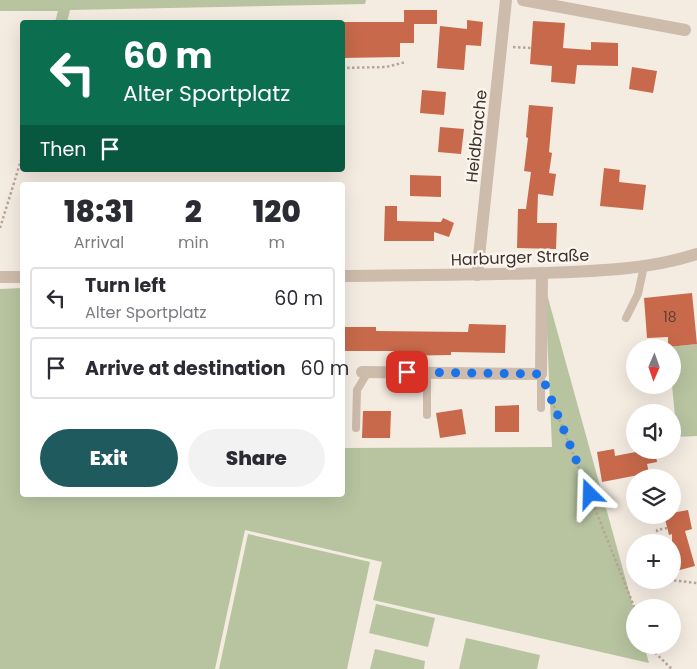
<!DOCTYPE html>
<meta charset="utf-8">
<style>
body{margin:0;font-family:Poppins,sans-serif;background:#f2f2f3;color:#2b2b33;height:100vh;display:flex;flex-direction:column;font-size:19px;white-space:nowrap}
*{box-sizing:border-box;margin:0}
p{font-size:16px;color:#7c7c81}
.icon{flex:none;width:28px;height:28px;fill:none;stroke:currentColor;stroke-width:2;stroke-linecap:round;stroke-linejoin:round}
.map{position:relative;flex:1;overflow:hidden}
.sheet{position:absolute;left:20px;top:182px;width:325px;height:315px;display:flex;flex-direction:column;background:#fff;border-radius:5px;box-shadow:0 5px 20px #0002}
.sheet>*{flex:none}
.top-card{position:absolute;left:20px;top:20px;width:325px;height:152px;border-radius:5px;box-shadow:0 5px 20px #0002;background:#0b6e4f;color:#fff;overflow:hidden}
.needle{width:32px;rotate:182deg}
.controls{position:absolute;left:626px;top:339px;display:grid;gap:10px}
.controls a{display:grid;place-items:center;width:55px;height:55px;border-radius:50%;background:#fff;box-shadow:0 5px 20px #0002;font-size:25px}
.pin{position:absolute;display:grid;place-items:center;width:42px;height:42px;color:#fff;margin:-21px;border-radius:10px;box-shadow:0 2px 8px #0006}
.me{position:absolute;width:55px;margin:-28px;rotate:338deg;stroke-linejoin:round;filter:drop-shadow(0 0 4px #0008)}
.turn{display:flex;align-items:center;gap:18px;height:105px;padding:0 20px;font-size:22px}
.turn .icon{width:65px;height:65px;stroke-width:2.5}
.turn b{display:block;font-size:35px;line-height:42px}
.then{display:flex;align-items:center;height:48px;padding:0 20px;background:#0003;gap:10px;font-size:19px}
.eta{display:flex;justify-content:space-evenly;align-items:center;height:85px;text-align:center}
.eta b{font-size:30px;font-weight:800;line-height:35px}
.primary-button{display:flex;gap:10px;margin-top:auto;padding:10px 20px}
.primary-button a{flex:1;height:58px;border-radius:30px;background:#1f5a5e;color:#fff;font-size:20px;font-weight:800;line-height:58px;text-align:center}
.primary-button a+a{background:#f2f2f3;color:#2b2b33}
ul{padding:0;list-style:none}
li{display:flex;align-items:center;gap:15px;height:62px;margin:0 10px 8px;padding:0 10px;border:2px solid #e1e1e2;border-radius:5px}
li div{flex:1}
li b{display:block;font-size:19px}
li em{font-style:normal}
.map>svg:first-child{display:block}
.green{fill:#b8c4a0}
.building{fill:#c8694b}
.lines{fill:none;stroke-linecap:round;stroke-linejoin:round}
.path{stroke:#b9a596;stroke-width:2.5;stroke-dasharray:2.5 2.5;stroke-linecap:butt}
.service{stroke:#cdbbac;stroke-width:8}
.minor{stroke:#cdbbac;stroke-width:12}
.tertiary{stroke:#cdbbac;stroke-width:12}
.route{stroke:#1a73e8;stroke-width:9;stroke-dasharray:0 16.2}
.labels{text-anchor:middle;stroke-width:5;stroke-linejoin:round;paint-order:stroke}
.number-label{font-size:14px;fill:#5e3e33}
.street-label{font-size:16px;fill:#3b302b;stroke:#fbf5ee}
</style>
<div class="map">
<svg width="697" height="669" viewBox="0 0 697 669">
<rect width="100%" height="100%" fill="#f4ebe1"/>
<g class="green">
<polygon points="0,0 366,0 365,4 70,10 67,22 55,22 58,11 0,11"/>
<polygon points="545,287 635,613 635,645 644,645 649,663 373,600 382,562 245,530 215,669 0,669 0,289 22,288 22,495 342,495 343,448 552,447"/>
<polygon points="697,344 697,436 677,437 672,385 672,348 668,347"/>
<polygon points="248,534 370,562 347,669 219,669"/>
<polygon points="376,604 435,618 428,647 369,633"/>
<polygon points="466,638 540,655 537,669 459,669"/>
<polygon points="375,649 425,661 424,669 370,669"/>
</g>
<g class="building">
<polygon points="404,10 437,10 437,24 414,24 414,43 400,43 400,57 342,58 342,22 404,22"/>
<polygon points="467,20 483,22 481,46 466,45 464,70 437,68 440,26 467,29"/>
<polygon points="533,21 565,23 563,48 591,50 591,42 618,43 618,66 577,65 575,84 551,82 552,66 530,64"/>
<polygon points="632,67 657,71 653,93 629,89"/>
<polygon points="422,90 446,92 444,115 420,113"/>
<polygon points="529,105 553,107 549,152 552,153 549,173 556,174 553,196 538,194 537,223 557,223 556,249 517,248 518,209 526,209 531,172 524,171 528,138 526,137"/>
<polygon points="440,127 464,129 461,154 438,152"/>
<polygon points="604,168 620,170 619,182 646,185 643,210 600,206"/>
<polygon points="410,175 441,176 441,197 410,196"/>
<polygon points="385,206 397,206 397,221 441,222 443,218 454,223 449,237 434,232 434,241 384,241"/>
<polygon points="692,293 697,344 668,347 668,337 647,338 644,298"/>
<polygon points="469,324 506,325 505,353 451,352 451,355 394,356 394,351 342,351 342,327 376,327 376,331 468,332"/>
<polygon points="519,405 519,432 495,432 495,406"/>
<polygon points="462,409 466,434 440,438 436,413"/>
<polygon points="363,411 391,411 390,438 362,438"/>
<polygon points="614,449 615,456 646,450 655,450 657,462 647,464 649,473 602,482 597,452"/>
<polygon points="688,510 692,529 685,531 695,566 672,572 672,534 669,535 664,515 672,515 672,513"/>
</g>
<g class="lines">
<g class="path">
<polyline points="513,47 531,48"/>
<polyline points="342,68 386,67 406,62"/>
<polyline points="0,228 22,157"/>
<polyline points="552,401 635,609"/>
<polyline points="658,542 657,530 667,528"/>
<polyline points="669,580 697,583"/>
<polyline points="649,645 650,648 672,669"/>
</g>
<g class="service">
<polyline points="626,318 638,294 644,266"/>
<polyline points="541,408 541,374"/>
<polyline points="427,415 427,373"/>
<polyline points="356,428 357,390 368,372"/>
</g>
<g class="minor">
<polyline points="523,0 685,30"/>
<polyline points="477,275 506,0"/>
<polyline points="362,372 541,374 542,273"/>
</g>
<g class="tertiary">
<path d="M 342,276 C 410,275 476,275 543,273 C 595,271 648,270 697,254"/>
<polyline points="0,277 22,277"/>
</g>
</g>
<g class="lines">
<polyline class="route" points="407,372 541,374 590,494"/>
</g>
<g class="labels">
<g class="number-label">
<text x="670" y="322">18</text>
</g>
<g class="street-label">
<text transform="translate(476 136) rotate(-84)" y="6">Heidbrache</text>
<text transform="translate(520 257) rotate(-2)" y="6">Harburger Straße</text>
</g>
</g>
</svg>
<div class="controls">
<a><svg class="needle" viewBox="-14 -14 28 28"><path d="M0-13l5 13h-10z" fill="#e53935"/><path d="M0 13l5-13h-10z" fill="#7c7c81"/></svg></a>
<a><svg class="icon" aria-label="sound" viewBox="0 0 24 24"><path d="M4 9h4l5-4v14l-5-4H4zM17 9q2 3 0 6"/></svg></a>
<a><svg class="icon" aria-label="layers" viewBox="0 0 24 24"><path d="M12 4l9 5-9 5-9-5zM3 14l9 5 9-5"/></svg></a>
<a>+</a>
<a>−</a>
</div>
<div class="pin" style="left:407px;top:372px;background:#d93025"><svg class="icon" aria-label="arrive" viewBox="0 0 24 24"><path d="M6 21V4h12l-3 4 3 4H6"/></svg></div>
<svg class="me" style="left:590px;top:494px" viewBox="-20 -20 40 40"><path d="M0-17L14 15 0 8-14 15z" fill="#1a73e8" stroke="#fff" stroke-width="4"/></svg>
<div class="top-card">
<div class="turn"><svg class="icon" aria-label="left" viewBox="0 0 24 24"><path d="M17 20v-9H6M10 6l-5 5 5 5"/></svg><div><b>60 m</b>Alter Sportplatz</div></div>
<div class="then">Then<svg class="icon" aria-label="arrive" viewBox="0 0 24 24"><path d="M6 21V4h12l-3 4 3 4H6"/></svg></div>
</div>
<section class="sheet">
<div class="eta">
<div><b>18:31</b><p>Arrival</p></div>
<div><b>2</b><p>min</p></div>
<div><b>120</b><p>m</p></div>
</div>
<ul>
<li><svg class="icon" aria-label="left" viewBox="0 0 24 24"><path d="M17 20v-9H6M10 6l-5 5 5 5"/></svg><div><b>Turn left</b><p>Alter Sportplatz</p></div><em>60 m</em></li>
<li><svg class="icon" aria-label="arrive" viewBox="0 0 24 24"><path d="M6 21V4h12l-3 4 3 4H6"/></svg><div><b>Arrive at destination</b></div><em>60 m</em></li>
</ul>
<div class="primary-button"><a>Exit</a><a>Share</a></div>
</section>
</div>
